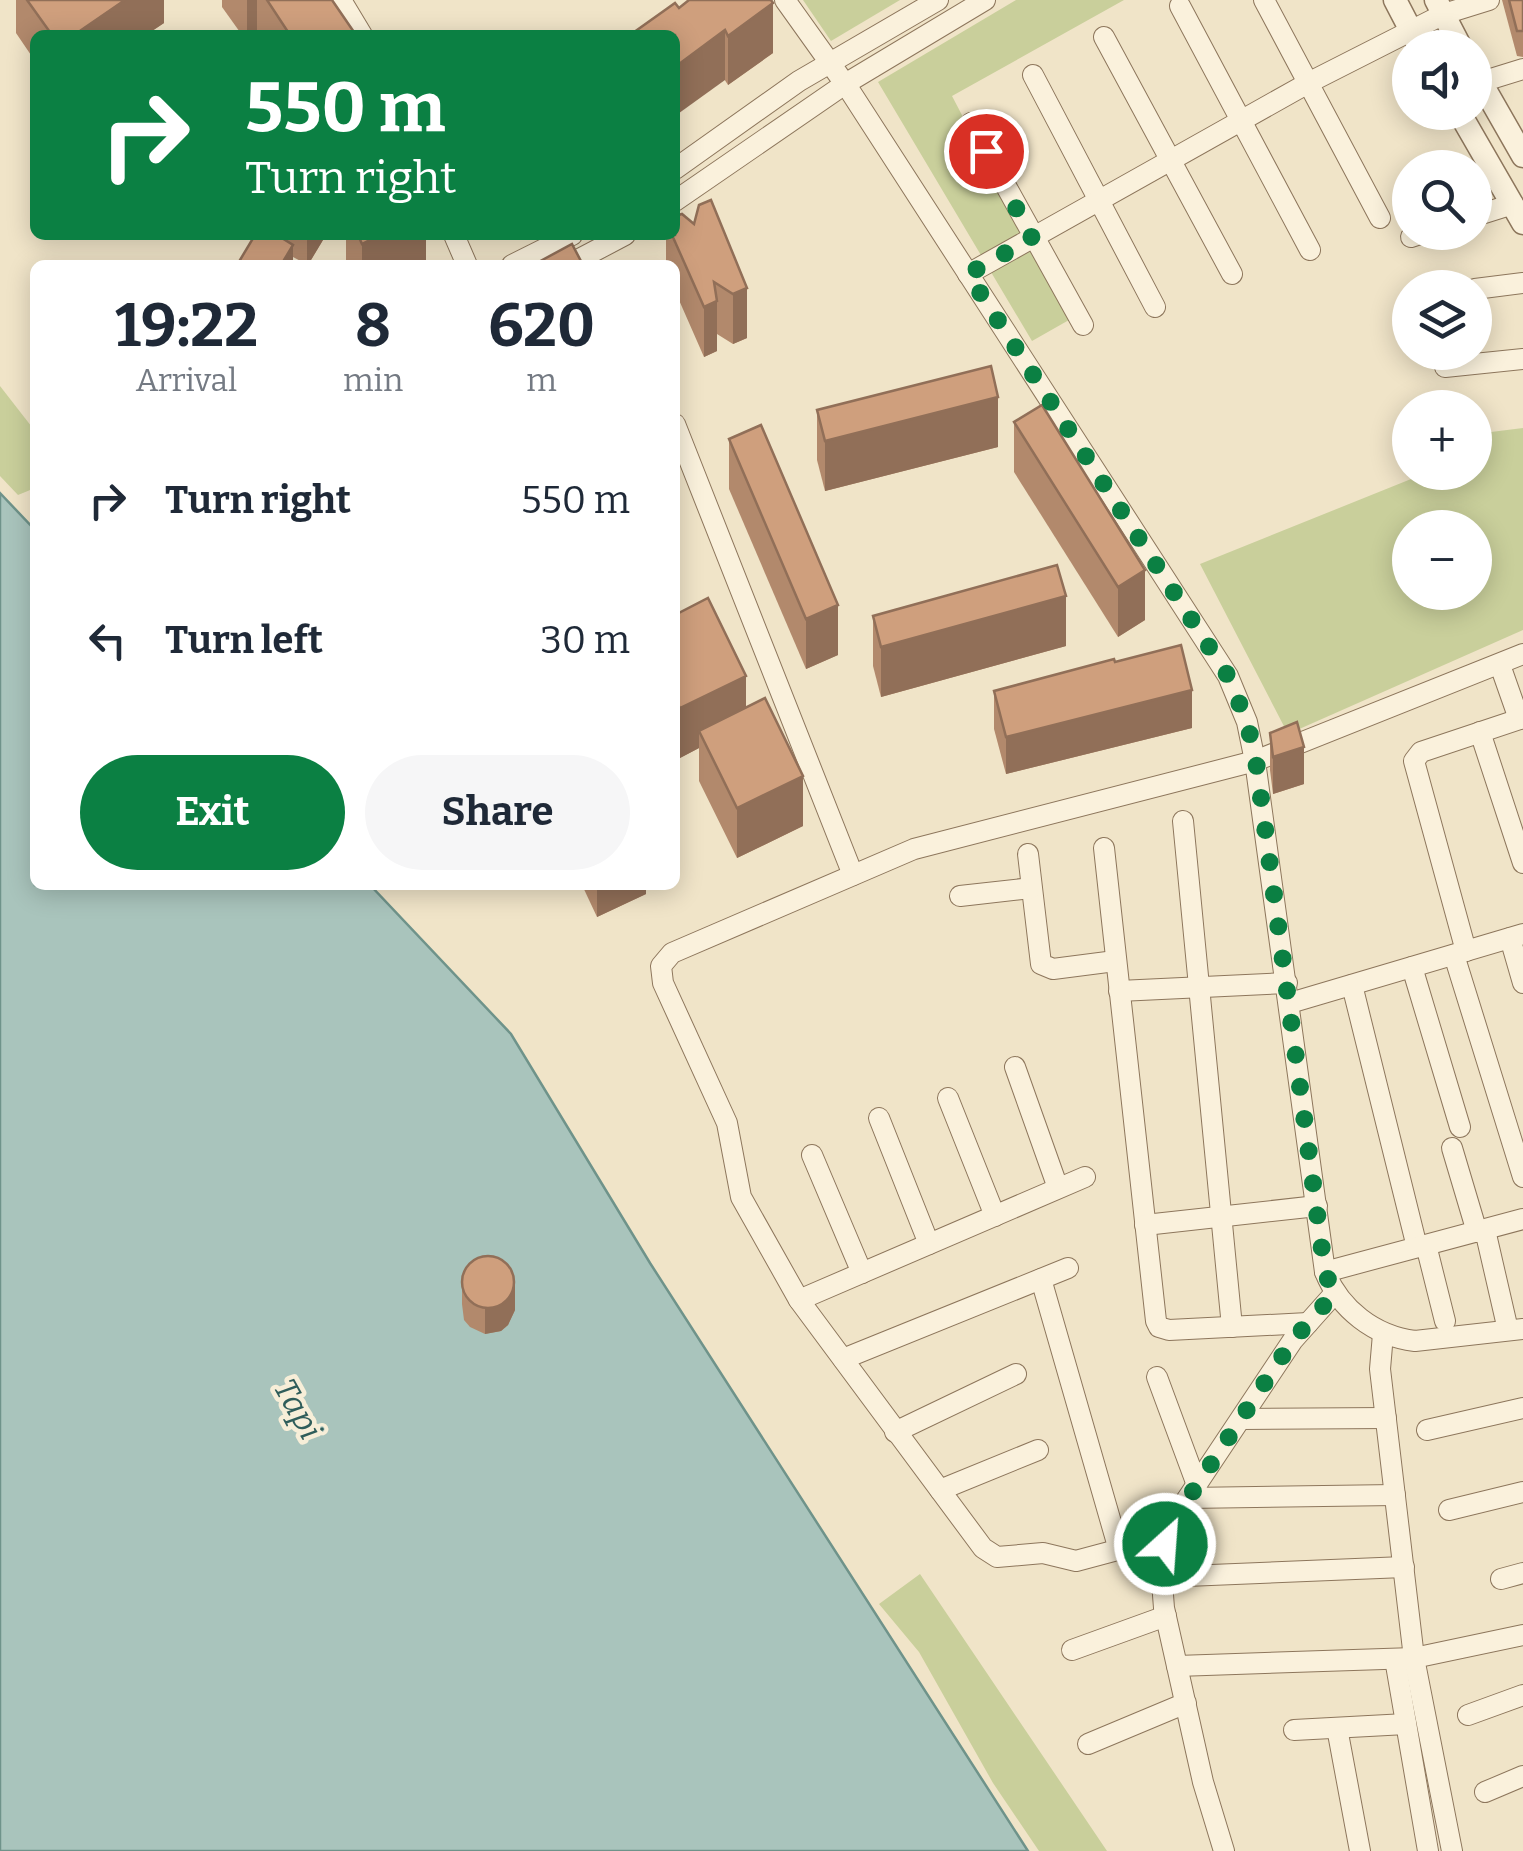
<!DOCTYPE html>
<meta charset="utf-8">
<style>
body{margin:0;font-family:Bitter,serif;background:#f6f6f7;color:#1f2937;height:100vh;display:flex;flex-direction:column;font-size:38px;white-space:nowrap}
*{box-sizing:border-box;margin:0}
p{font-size:32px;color:#747a83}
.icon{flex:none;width:55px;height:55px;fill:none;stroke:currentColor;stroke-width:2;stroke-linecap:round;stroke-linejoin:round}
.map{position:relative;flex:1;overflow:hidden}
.drawer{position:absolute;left:30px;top:260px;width:650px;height:630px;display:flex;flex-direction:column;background:#fff;border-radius:15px;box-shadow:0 5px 25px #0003}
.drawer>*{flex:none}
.top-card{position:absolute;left:30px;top:30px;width:650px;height:210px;border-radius:15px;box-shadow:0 5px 25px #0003;background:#0b8043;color:#fff;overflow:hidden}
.fabs{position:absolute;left:1392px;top:30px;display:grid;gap:20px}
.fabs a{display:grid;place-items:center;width:100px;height:100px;border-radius:50%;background:#fff;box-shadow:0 5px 25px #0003;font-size:50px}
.pin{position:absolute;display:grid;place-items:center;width:85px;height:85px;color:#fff;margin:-42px;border:5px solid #fff;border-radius:50%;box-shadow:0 2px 10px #0007}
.me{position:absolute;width:110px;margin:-55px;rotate:26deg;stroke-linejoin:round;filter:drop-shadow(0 0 8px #0008)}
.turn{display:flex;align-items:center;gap:35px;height:210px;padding:0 50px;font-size:45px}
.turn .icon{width:130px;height:130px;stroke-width:2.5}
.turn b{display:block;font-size:70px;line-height:85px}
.eta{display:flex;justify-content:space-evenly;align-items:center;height:170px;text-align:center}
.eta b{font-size:60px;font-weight:700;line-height:70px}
.cta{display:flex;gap:20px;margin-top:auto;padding:20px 50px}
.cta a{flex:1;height:115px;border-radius:60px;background:#0b8043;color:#fff;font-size:40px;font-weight:700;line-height:115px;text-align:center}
.cta a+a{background:#f6f6f7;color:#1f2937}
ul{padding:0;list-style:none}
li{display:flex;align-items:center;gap:30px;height:140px;padding:0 50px}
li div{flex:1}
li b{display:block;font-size:38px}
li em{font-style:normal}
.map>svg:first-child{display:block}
.green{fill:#c9cf9b;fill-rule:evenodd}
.water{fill:#a9c4bc;stroke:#6f938a;stroke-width:2.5}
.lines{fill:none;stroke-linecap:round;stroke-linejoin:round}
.minor-casing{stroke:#8d765c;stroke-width:22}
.tertiary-casing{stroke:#8d765c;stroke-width:25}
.minor{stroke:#faf1dc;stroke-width:20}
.tertiary{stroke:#faf1dc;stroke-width:22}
.wall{fill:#b2896c}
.shaded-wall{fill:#916f58}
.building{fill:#cf9f7d;stroke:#916f58;stroke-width:2.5}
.route{stroke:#0b8043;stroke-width:18;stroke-dasharray:0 32.4}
.labels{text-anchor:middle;stroke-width:9;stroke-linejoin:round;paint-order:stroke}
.water-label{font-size:32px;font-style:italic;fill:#2f5d5a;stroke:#f7eed8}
</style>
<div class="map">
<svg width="1523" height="1851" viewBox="0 0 1523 1851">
<rect width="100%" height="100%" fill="#f0e4c8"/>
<g class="green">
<polygon points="803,0 900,0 831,41"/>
<polygon points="1016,0 1124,0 952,96 1069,320 1032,341 878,82"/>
<polygon points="0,386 35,431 35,488 18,495 0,476"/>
<path d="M 1523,428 L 1523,630 L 1288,734 L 1200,564 L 1426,473 L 1475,472 L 1475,434 ZM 1410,528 L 1475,528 L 1475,592 L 1410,592 Z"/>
<polygon points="920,1574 1107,1851 1039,1851 993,1783 919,1652 879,1604"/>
</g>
<polygon class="water" points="0,493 35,530 35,885 370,885 511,1034 650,1263 1028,1851 0,1851"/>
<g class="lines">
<defs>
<g id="minor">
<polyline points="341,0 362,35"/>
<path d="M 785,0 L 850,91 L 1228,676 L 1247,722 L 1255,761 L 1325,1272 C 1340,1309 1374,1336 1415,1341 L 1523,1329"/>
<polyline points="1264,0 1380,218"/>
<polyline points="1180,6 1310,250"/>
<polyline points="1104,37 1232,274"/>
<polyline points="1033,75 1155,307"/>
<polyline points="1481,82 1523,69"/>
<polyline points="971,123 1083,325"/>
<polyline points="675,169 799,81 938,0"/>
<polyline points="675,201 845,84 985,0"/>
<polyline points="1475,216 1513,204"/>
<polyline points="454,235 467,265"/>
<polyline points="1411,237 1426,232"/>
<polyline points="512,265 572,235"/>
<polyline points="568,265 625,235"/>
<polyline points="968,274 1310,82 1444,14 1489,0"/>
<polyline points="1475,289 1523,283"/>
<polyline points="1445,367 1523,359"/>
<polyline points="675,424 853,875"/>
<polyline points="1500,665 1519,719"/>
<polyline points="1480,732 1523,863"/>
<polyline points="1183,821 1232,1327"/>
<polyline points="1104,848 1156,1321 1159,1327 1169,1330 1308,1323"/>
<polyline points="1028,854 1041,964 1053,969 1115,961"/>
<polyline points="960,896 1031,888"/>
<polyline points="1510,938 1523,983"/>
<polyline points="1466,951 1414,761 1421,752 1523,718"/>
<polyline points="1454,955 1523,1177"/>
<polyline points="1412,967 1460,1127"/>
<polyline points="1352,985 1417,1247"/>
<polyline points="1119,991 1287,983"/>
<polyline points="1290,1003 1523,934"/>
<polyline points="1015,1067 1058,1188"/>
<polyline points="948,1098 995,1216"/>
<polyline points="879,1118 929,1244"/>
<polyline points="1452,1148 1477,1232"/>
<polyline points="812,1155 862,1273"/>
<polyline points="1145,1225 1317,1206"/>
<polyline points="1485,1230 1508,1330"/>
<polyline points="1426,1245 1445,1321"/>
<polyline points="1325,1272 1523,1219"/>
<polyline points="1041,1279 1119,1550"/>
<polyline points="799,1300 1085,1177"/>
<polyline points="1383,1334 1380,1369 1414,1658 1452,1851"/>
<polyline points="843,1359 1068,1268"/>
<polyline points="1157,1377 1197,1485"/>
<polyline points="1242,1419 1386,1418"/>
<polyline points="1427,1430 1523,1408"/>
<polyline points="895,1432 1016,1374"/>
<polyline points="940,1490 1038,1450"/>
<polyline points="1188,1498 1395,1495"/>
<polyline points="1449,1510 1523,1492"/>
<polyline points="1165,1544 1132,1546 1076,1561 1043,1553 997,1557 983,1548 799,1300 741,1197 727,1123 663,983 661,966 672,953 914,849 1255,761 1523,654"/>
<polyline points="1162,1577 1404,1567"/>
<polyline points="1501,1579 1523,1573"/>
<polyline points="1072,1650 1166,1616"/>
<polyline points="1395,1659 1428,1851"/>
<polyline points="1177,1666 1414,1658 1523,1635"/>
<polyline points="1468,1715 1523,1695"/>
<polyline points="1337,1728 1360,1851"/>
<polyline points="1294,1730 1406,1724"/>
<polyline points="1088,1744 1186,1703"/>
<polyline points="1485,1792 1523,1776"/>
<polyline points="1224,1851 1203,1782 1164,1608 1161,1569 1167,1529 1293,1340 1334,1294"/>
</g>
<g id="tertiary">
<polyline points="1395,0 1420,48"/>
<polyline points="1436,0 1461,48"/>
<polyline points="1475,72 1523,156"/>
<polyline points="1459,112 1523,223"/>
</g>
</defs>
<use href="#minor" class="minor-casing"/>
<use href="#tertiary" class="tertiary-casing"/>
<use href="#minor" class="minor"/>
<use href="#tertiary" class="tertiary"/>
</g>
<g class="wall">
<polygon points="16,0 164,0 164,23 146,35 35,35 35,61 16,33"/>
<polygon points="222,0 332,0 356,35 242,35 222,7"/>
<polygon points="1502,0 1523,0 1523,57 1517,56"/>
<polygon points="679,8 773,53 728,85"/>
<polygon points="711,200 747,338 733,344 717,334 717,351 704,357 675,291 675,265 666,265 666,235 675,235 694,224"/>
<polygon points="255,235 326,235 308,265 293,257 293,265"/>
<polygon points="346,235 426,235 426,261 418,265 348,265 346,261"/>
<polygon points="817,410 998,447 825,491 817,460"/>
<polygon points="1014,422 1145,620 1118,637 1014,472"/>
<polygon points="729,439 838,655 806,669 729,489"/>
<polygon points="675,615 746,708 803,826 737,858 699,781 699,748 680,758 675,748"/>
<polygon points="873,616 1066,646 881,697 873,666"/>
<polygon points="1115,662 1192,728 1006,774 994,729 994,691"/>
<polygon points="1270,733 1304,784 1273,794 1270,770"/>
<polygon points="582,885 646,885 646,894 597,917"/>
<polygon points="462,1278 515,1310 508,1325 501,1331 485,1334 470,1327 464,1320 462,1304"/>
</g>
<g class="shaded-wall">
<polygon points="125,0 164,0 164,23 146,35 74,35"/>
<rect x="247" y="0" width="10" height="35"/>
<polygon points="773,3 773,53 728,85 728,36"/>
<polygon points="725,30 725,80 675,116 675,67"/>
<polygon points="307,235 326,235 308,265 307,265"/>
<polygon points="379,235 426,235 426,261 418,265 362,265 362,244"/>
<polygon points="293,245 293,265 281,265"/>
<polygon points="747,288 747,338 733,344 733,294"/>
<polygon points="717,301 717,351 704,357 704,307"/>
<polygon points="998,397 998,447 825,491 825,441"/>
<polygon points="1145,570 1145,620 1118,637 1118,587"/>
<polygon points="1066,596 1066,646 881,697 881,647"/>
<polygon points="838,605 838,655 806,669 806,619"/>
<polygon points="746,676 746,726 699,731 699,748 680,758 680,708"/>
<polygon points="1192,690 1192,728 1006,774 1006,737"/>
<polygon points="1304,747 1304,784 1273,794 1273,757"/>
<polygon points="803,776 803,826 737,858 737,808"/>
<polygon points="597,885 646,885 646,894 597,917"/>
<polygon points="515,1284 515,1310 508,1325 501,1331 485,1334 485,1308"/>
</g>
<g class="building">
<polygon points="27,0 125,0 74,35 52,35"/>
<polygon points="267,0 332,0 356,35 290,35"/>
<polygon points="689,0 771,0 773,3 728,36 725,30 675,67 675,35 630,35 675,3 679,8"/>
<polygon points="1509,0 1523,0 1523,31 1517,31"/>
<polygon points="711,200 747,288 733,294 714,282 717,301 704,307 672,235 675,235 675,216 682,214 694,224 699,205"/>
<polygon points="255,235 277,235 293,245 281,265 237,265"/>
<polygon points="358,235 379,235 362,244"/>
<polygon points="572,244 583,265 533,265"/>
<polygon points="991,366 998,397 825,441 817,410"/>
<polygon points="1042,405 1145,570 1118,587 1014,422"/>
<polygon points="761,425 838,605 806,619 729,439"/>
<polygon points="1057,565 1066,596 881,647 873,616"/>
<polygon points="708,598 746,676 680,708 675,699 675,615"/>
<polygon points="1181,645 1192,690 1006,737 994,691 1114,659 1115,662"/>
<polygon points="765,698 803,776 737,808 699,731"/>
<polygon points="1297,722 1304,747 1273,757 1270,733"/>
<circle cx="488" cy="1282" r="26"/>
</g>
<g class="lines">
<polyline class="route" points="986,151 1032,238 968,274 1228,676 1247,722 1256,761 1325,1272 1334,1294 1293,1340 1168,1529 1165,1544"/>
</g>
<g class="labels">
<g class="water-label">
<text transform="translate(298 1409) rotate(61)" y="11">Tapi</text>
</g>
</g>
</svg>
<div class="fabs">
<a><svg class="icon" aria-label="sound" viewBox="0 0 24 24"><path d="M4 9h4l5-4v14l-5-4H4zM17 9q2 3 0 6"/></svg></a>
<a><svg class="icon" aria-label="search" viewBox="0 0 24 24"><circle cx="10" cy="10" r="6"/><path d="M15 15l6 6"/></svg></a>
<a><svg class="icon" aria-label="layers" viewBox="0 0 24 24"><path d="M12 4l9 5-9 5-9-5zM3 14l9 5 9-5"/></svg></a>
<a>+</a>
<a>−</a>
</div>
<div class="pin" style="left:986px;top:151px;background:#d93025"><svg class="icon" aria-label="arrive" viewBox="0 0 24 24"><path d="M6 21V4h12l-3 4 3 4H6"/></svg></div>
<svg class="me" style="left:1165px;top:1544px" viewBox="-20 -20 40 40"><circle r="17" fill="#0b8043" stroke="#fff" stroke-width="3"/><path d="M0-11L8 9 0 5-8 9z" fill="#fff"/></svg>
<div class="top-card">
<div class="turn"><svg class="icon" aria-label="right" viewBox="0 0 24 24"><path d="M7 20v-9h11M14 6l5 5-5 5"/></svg><div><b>550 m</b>Turn right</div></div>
</div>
<section class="drawer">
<div class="eta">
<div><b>19:22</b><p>Arrival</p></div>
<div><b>8</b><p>min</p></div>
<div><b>620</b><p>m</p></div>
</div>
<ul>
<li><svg class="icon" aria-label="right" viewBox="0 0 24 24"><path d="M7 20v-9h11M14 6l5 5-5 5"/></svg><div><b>Turn right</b></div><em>550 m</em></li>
<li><svg class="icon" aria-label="left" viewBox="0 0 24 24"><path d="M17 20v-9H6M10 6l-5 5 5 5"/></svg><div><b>Turn left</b></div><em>30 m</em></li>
</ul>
<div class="cta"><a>Exit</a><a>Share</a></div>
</section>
</div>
